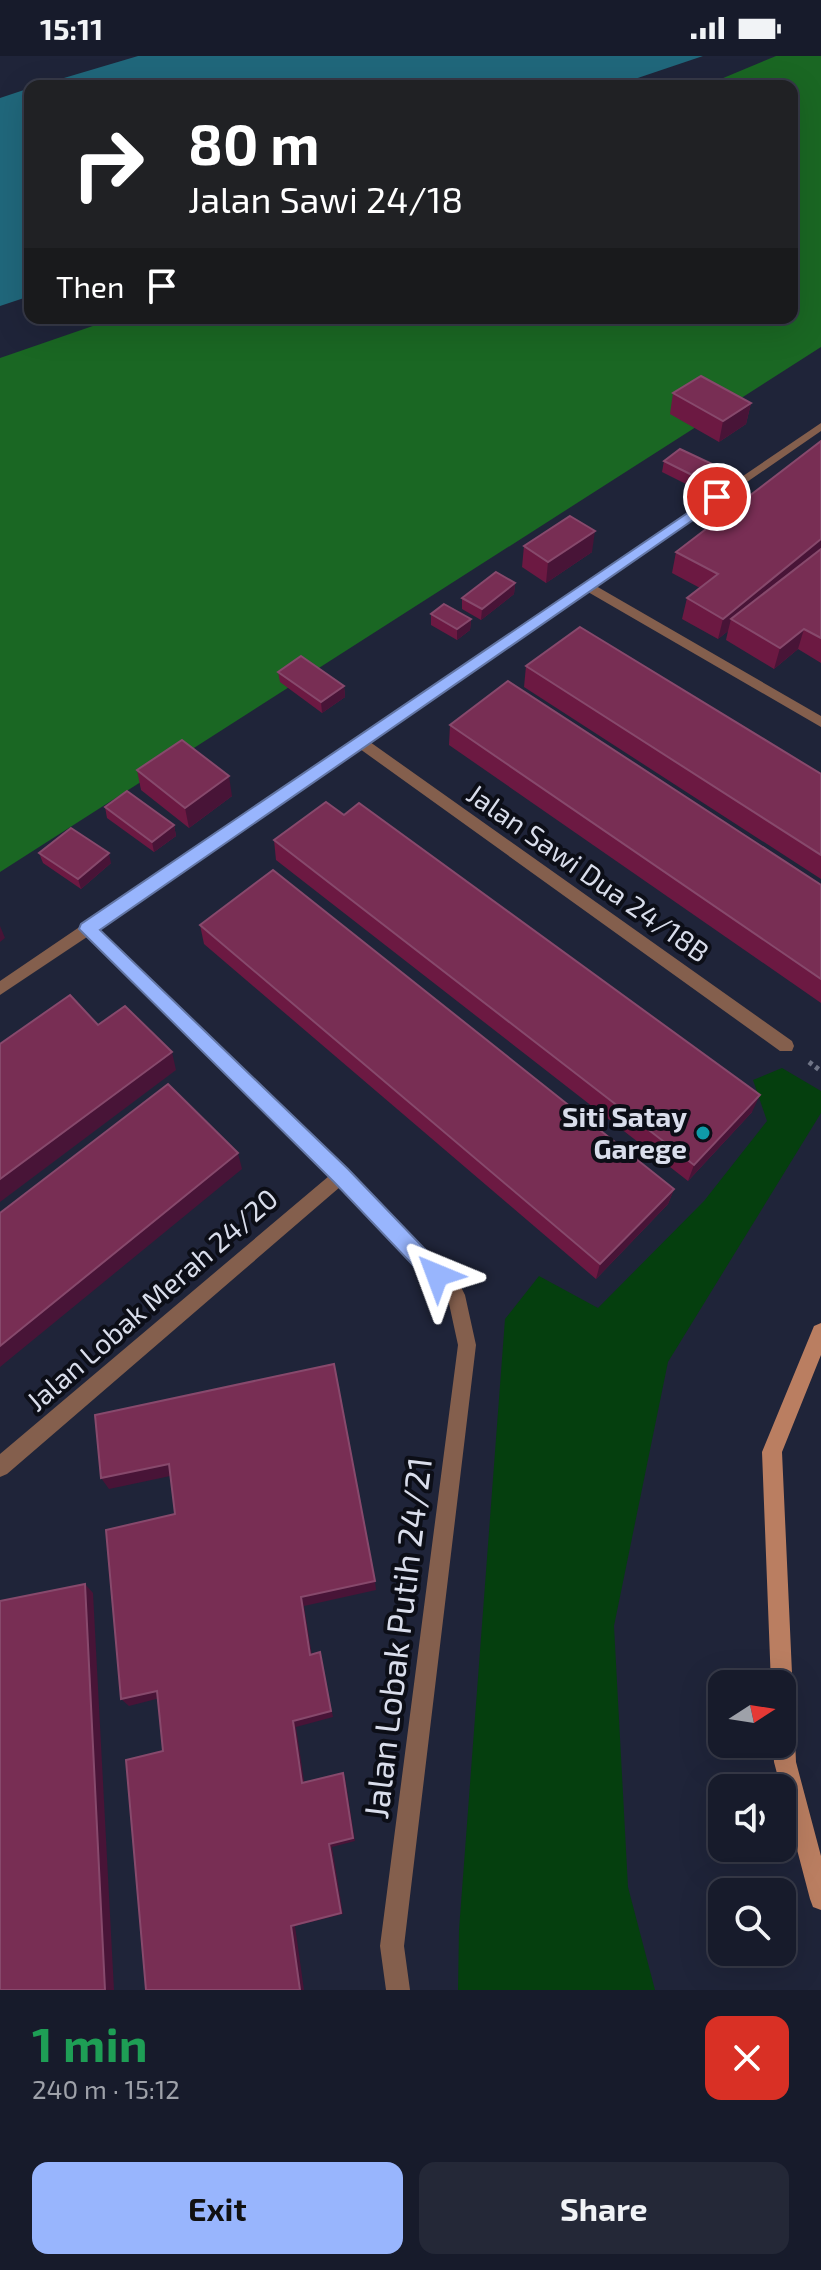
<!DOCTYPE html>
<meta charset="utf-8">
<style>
body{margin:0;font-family:"Exo 2",sans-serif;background:#242837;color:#f1f3f6;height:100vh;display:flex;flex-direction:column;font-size:30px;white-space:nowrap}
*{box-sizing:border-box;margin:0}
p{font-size:26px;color:#9ea1a9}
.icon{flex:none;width:44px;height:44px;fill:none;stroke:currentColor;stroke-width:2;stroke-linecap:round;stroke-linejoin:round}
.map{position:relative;height:1934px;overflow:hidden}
.sheet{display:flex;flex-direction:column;background:#171b2b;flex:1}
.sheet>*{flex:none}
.top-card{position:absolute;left:24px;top:24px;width:774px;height:244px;border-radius:16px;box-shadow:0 8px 32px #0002,0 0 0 2px #363947;background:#202124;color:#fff;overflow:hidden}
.needle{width:52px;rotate:78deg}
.tools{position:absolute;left:708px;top:1614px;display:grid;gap:16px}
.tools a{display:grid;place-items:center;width:88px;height:88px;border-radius:16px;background:#171b2b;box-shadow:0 8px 32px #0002,0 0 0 2px #363947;font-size:40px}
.pin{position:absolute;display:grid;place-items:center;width:68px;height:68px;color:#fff;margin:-34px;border:4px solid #fff;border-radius:50%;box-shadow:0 2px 8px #0007}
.me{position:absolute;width:88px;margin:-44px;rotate:316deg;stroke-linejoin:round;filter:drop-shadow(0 0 6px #0008)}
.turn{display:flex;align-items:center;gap:28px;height:168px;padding:0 32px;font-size:36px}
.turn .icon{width:104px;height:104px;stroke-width:2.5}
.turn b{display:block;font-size:56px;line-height:68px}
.then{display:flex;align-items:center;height:76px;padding:0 32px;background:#0003;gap:16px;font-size:30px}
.round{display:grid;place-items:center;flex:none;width:84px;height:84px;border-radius:16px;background:#242837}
.summary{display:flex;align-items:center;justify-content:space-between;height:136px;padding:0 32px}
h1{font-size:48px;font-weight:700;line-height:60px;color:#1e9e55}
.button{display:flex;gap:16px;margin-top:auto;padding:16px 32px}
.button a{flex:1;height:92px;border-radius:16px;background:#98b5fd;color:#111;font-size:32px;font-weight:700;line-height:92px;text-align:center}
.button a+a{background:#242837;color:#f1f3f6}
.status{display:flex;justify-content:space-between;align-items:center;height:56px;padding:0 40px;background:#171b2b;direction:ltr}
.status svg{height:22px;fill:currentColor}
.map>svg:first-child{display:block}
.green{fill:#053f0e}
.forest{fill:#1a6723}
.water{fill:#20677b}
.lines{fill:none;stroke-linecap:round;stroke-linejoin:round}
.path{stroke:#707587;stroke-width:5;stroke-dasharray:4 4;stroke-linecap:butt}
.street{fill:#845f4d;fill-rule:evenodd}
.secondary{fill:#ba7e61;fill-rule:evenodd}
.wall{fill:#6c1942}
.shaded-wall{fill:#481437}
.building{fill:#782e54;stroke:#87496c;stroke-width:2}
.route{fill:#98b5fd;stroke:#6376a4;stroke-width:2}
.culture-dot{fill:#0f9aa8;stroke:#0c0e17;stroke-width:3}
.labels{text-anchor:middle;stroke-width:8;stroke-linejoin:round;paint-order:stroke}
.street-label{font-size:28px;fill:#d9ddeb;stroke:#0c0e17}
.poi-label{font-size:28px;font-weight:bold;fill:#d9ddeb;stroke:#0c0e17;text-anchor:end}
.near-street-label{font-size:34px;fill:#d9ddeb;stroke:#0c0e17}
</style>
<div class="status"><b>15:11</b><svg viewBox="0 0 49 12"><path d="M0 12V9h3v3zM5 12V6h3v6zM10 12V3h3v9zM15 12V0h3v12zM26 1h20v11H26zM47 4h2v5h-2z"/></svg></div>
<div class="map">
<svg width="821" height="1934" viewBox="0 0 821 1934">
<rect width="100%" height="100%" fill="#1f2439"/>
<polygon class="green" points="782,1012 821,1035 821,1057 668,1306 614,1570 628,1831 655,1934 458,1934 459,1874 505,1263 539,1220 598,1252 704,1145 767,1065 753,1024"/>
<polygon class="forest" points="776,0 821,0 821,291 0,816 0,302 116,262 792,262 792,30 704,30"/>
<g class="water">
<polygon points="138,0 703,0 614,30 37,30"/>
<polygon points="30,32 30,240 0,250 0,42"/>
</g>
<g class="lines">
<polyline class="path" points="809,1006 821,1015"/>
<polygon class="street" points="821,367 821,375 596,530 821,660 821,671 588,536 370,686 792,985 794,990 792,995 780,995 360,693 98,874 347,1115 462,1233 465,1239 476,1289 404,1890 410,1934 386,1934 380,1890 458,1289 448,1243 340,1131 7,1418 0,1421 0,1398 329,1120 87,881 0,939 0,925"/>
<polygon class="secondary" points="821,1267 821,1299 782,1396 796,1706 821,1800 821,1854 813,1851 810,1843 774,1706 773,1688 782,1688 782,1628 771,1628 762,1396 814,1270"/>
</g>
<g class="wall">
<polygon points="673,337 751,347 746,368 719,386 670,358"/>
<polygon points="821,385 821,607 798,593 774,613 726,584 728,575 718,583 682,563 687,542 700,532 672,517 676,496"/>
<polygon points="664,405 712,408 710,419 694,432 662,416"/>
<polygon points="524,490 592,496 546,527 522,511"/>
<polygon points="515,527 514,538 481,564 462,553 462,542"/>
<polygon points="431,558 471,563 470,574 457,584 431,569"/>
<polygon points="526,610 821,718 821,823 524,631"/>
<polygon points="278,616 344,630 345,641 322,657 280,626"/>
<polygon points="450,669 821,829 821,947 449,689"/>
<polygon points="137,714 232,740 189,772 141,734"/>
<polygon points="105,751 174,769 176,780 154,796 107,762"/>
<polygon points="274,784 752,1056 688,1125 276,804"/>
<polygon points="39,797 111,807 81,833 43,807"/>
<polygon points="200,869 674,1133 668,1148 596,1223 204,888"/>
</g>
<g class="shaded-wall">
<polygon points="751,347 746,368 719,386 723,365"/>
<polygon points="712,408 710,419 694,432 696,421"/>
<polygon points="595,475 592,496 546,527 548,506"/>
<polygon points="821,483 821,499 731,563 728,575 718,583 723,563"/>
<polygon points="515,527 514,538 481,564 482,553"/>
<polygon points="471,563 470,574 457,584 457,573"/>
<polygon points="804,573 798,593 774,613 780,592"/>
<polygon points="344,630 345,641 322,657 321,646"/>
<polygon points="229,720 232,740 189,772 185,752"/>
<polygon points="174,769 176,780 154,796 152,786"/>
<polygon points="109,797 111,807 81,833 78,823"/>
<polygon points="0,870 5,882 0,886"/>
<polygon points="172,996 176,1014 0,1146 0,1123"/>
<polygon points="760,1039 752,1056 688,1125 694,1109"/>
<polygon points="238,1097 242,1113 0,1311 0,1290"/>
<polygon points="674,1133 668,1148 596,1223 600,1208"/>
<polygon points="169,1408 175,1419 109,1433 101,1422"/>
<polygon points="375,1525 376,1534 304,1550 313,1606 310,1599 301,1541"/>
<polygon points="85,1528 93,1537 114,1934 105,1934"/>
<polygon points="320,1596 333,1661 296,1671 305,1731 302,1727 293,1665"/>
<polygon points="157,1635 164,1641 129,1650 121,1643"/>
<polygon points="343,1717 345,1721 355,1785 332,1791 343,1858 295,1870 304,1934 300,1934 291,1870 329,1788"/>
</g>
<g class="building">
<polygon points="701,320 751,347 723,365 673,337"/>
<polygon points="821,385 821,483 723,563 687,542 718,518 676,496"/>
<polygon points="680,393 712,408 696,421 664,405"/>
<polygon points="570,460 595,475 548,506 524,490"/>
<polygon points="821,493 821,582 804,573 780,592 731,563"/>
<polygon points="496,516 515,527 482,553 462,542"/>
<polygon points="444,548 471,563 457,573 431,558"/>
<polygon points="580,571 821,718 821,799 526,610"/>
<polygon points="301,600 344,630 321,646 278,616"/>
<polygon points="508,625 821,829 821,923 450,669"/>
<polygon points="182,684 229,720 185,752 137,714"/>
<polygon points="127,735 174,769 152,786 105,751"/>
<polygon points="326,746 344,759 359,747 760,1039 694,1109 274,784"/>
<polygon points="71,772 109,797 78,823 39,797"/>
<polygon points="273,814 674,1133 600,1208 200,869"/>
<polygon points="70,939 98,969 125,950 172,996 0,1123 0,988"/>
<polygon points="168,1028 238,1097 0,1290 0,1157"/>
<polygon points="334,1308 375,1525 301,1541 310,1599 320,1596 331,1655 293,1665 302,1727 343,1717 353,1782 329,1788 341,1857 291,1870 300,1934 146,1934 126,1704 163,1695 157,1635 121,1643 106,1474 175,1458 169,1408 101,1422 95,1359"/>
<polygon points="85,1528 105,1934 0,1934 0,1545"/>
</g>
<polygon class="route" points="717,437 722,438 722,444 100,874 348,1113 444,1213 447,1219 444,1226 437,1229 429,1226 334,1126 79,873 81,868"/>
<circle class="culture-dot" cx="703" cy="1077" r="8"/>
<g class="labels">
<g class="street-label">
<text transform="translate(588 817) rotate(35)" y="10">Jalan Sawi Dua 24/18B</text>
<text transform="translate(152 1244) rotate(-41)" y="10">Jalan Lobak Merah 24/20</text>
</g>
<g class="poi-label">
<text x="687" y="1071">Siti Satay<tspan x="687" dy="32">Garege</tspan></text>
</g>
<g class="near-street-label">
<text transform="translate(398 1582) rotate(-83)" y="12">Jalan Lobak Putih 24/21</text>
</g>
</g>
</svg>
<div class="tools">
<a><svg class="needle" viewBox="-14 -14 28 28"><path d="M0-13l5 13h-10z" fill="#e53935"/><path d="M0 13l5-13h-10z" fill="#9ea1a9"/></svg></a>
<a><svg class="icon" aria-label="sound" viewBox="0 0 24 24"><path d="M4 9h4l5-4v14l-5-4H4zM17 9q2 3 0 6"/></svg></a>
<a><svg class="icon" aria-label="search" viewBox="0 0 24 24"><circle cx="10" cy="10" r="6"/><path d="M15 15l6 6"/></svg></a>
</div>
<div class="pin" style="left:717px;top:441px;background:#d93025"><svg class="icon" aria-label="arrive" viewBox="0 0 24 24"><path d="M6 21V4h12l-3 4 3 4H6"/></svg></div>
<svg class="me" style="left:437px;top:1219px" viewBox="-20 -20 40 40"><path d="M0-17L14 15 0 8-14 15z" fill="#98b5fd" stroke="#fff" stroke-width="4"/></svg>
<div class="top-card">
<div class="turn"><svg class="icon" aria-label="right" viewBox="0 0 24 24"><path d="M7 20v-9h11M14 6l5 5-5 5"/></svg><div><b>80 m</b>Jalan Sawi 24/18</div></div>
<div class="then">Then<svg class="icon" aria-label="arrive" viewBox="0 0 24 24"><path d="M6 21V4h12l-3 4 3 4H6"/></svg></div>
</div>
</div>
<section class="sheet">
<div class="summary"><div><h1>1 min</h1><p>240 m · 15:12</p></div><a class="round" style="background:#d93025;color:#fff"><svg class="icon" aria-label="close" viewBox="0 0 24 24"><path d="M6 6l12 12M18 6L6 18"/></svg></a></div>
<div class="button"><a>Exit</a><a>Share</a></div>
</section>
